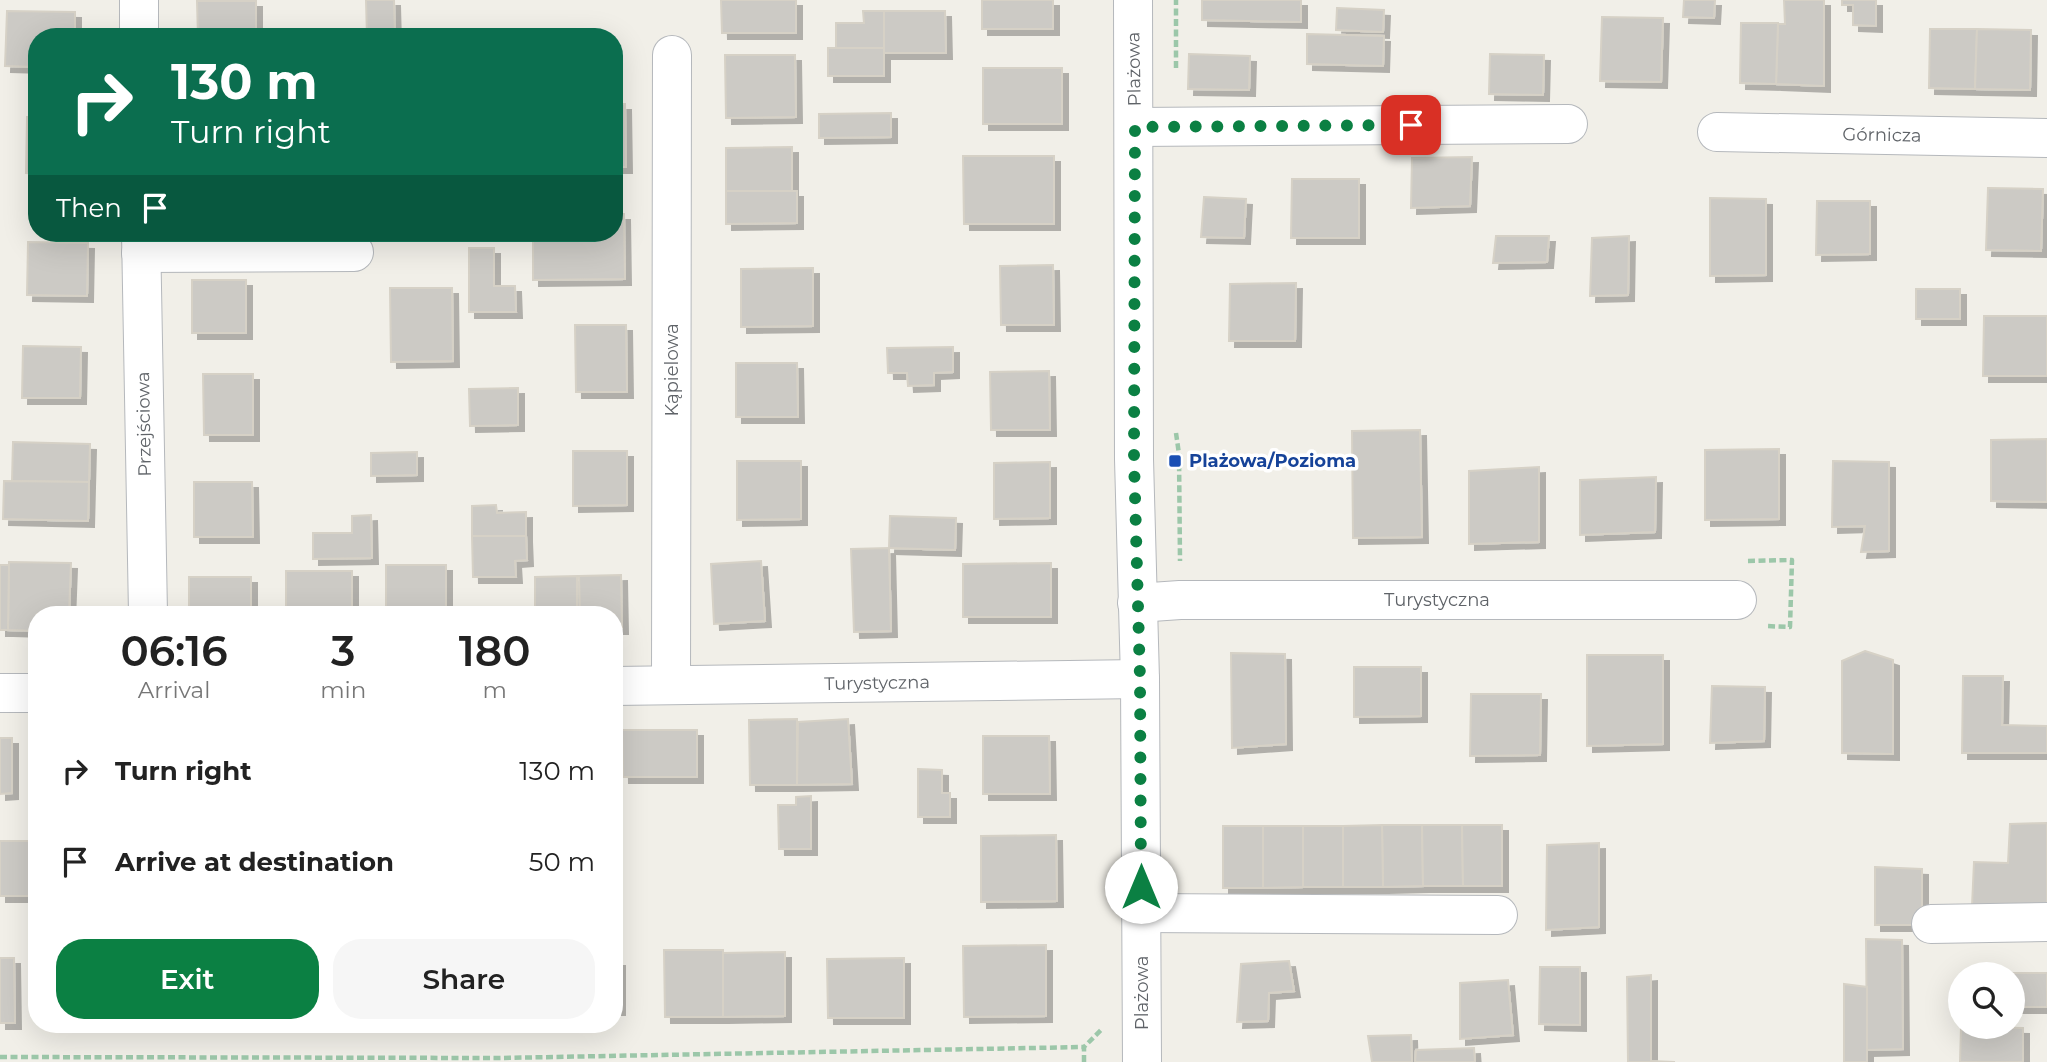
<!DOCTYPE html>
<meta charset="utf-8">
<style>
body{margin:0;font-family:Montserrat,sans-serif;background:#f6f6f6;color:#222;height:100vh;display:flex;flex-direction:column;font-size:26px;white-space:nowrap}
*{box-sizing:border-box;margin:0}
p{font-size:23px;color:#767676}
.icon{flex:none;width:38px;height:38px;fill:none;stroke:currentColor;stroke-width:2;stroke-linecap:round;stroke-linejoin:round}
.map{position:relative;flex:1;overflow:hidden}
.panel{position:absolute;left:28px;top:606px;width:595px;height:427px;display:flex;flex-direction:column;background:#fff;border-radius:28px;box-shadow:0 7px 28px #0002}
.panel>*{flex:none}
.guide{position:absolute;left:28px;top:28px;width:595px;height:214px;border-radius:28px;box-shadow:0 7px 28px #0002;background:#0b6e4f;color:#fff;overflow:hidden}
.buttons{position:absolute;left:1948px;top:962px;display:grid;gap:14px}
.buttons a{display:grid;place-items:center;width:77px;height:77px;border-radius:50%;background:#fff;box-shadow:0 7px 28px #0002;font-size:35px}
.pin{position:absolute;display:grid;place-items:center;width:60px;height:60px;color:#fff;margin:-30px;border-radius:14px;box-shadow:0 4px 10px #0006}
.me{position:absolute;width:77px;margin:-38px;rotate:0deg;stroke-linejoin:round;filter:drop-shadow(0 0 5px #0008)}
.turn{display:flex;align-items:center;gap:24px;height:147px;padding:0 28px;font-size:32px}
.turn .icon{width:91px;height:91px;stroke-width:2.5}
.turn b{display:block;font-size:49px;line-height:60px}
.then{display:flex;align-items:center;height:66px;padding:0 28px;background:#0003;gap:14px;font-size:26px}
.eta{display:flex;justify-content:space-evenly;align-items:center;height:119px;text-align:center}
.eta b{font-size:42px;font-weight:600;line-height:49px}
.button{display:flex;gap:14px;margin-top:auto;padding:14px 28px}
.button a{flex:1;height:80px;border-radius:28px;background:#0b8043;color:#fff;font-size:28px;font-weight:600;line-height:80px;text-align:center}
.button a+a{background:#f6f6f6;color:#222}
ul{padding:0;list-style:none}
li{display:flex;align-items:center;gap:21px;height:91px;padding:0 28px}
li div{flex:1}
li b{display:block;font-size:26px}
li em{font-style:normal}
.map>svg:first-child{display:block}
.building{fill:#cccac5;stroke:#d6d1c6;stroke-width:2;filter:url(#shadow)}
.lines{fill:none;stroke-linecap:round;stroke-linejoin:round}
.minor-casing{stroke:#b5b8bc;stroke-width:40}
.path{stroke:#9cc7a9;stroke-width:4.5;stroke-dasharray:7 3.5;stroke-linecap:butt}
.minor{stroke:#fff;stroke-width:38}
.route{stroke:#0b8043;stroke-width:12;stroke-dasharray:0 21.6}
.transit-dot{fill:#1a4fb4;stroke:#fff;stroke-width:2.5}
.labels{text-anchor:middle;stroke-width:7;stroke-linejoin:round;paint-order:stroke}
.street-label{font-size:18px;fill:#5f6368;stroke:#fff}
.transit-label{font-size:18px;font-weight:bold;fill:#164399;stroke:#fff;text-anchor:start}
</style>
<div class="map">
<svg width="2047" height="1062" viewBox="0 0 2047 1062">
<defs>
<filter id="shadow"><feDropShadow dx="6" dy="6" stdDeviation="0" flood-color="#0004"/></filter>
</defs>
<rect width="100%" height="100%" fill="#f1efe8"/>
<g class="building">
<polygon points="366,0 394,0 395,37 367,37"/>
<polygon points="721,0 796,0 796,33 722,33"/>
<rect x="982" y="0" width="71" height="29"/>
<polygon points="1202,0 1301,0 1301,22 1202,20"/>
<polygon points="1684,0 1715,0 1714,18 1683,17"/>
<polygon points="1784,0 1824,0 1824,86 1776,84 1778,24 1785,24"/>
<polygon points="1842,0 1876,0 1876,26 1853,25 1853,5 1842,5"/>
<polygon points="197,1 256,1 256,37 198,37"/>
<polygon points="1337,8 1384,10 1383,32 1336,30"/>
<polygon points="7,11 75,12 75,37 37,37 37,67 5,66"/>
<polygon points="863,11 884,11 884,48 836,48 836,23 864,23"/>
<polygon points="884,11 945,11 946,53 884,53"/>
<polygon points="1602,17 1663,18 1661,82 1600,81"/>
<polygon points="1741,23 1778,23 1776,84 1740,83"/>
<polygon points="1930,29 1977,29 1975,89 1929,88"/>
<polygon points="1977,29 2031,30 2030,90 1975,89"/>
<polygon points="1307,34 1384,36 1383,66 1307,64"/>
<rect x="828" y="48" width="56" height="28"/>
<polygon points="1189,54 1250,56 1249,90 1188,89"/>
<polygon points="1490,54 1544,55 1543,95 1489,94"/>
<polygon points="725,55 795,55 796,117 726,118"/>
<rect x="983" y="68" width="79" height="56"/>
<polygon points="614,104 625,104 626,167 614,167"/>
<polygon points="891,113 891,137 819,138 819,114"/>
<polygon points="27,117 37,117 37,174 26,173"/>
<polygon points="792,147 792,191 726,191 726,148"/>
<polygon points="963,156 1054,156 1054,224 964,224"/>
<polygon points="1472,157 1470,206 1411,208 1412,158"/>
<polygon points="1292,179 1359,179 1359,238 1291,238"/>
<polygon points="1988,188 2043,189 2041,251 1986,250"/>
<polygon points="726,191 797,191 797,223 726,224"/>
<polygon points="1204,197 1246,199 1244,238 1201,237"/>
<polygon points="1710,198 1766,199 1766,275 1710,276"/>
<polygon points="1817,201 1870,201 1870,254 1816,255"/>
<polygon points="614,214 624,214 625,279 533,280 533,233 614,233"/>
<polygon points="1496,236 1549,236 1547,262 1493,263"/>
<polygon points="1629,236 1628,295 1590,296 1592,238"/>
<polygon points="28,242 88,243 87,296 27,295"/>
<polygon points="469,248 494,248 494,286 515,286 516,312 469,312"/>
<polygon points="1053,265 1054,325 1001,325 1000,266"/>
<polygon points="813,268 813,326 741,327 741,269"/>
<rect x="192" y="280" width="54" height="53"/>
<polygon points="1296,283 1295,341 1229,341 1230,284"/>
<polygon points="390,288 452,288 453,361 391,362"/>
<rect x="1916" y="289" width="44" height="30"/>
<polygon points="1984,316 2047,316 2047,376 1983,376"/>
<polygon points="575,325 626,325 627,392 576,392"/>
<polygon points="23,346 81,347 80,398 22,398"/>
<polygon points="953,347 953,372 934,373 934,385 908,386 907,373 888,373 887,348"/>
<polygon points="736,363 797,363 798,417 736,417"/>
<polygon points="1049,371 1050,430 991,430 990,372"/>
<polygon points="203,374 253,374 253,435 204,435"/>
<polygon points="518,388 518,425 470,426 469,389"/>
<polygon points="1420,430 1422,537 1353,538 1352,431"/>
<polygon points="2047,439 2047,502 1991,501 1991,440"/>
<polygon points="13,442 90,444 89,482 12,481"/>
<polygon points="1779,449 1779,519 1705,520 1705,450"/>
<polygon points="573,451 627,451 627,505 573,506"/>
<polygon points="417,452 417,475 371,476 371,453"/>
<polygon points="737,461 801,461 801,519 737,520"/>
<polygon points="1833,461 1889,462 1889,551 1861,552 1865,526 1832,527"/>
<polygon points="1050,462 1050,518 994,519 994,463"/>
<polygon points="1539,467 1539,542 1469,544 1469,471"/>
<polygon points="1656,477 1655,532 1580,535 1580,480"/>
<polygon points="4,481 89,482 88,521 3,519"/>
<polygon points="194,482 252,482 253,537 194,537"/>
<polygon points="496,505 497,513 526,512 526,536 472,536 472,506"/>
<polygon points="371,515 372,558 313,559 313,533 352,533 352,516"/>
<polygon points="890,516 956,518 955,550 889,548"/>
<polygon points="472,536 526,536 527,560 515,561 516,577 473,577"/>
<polygon points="889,548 891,631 854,632 851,549"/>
<polygon points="761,561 765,621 714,624 711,564"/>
<polygon points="9,562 71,563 69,614 37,614 37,631 8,630"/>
<polygon points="1051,563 1051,617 963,617 963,564"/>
<polygon points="0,565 9,565 8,630 0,630"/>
<rect x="386" y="565" width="60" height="49"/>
<rect x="286" y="571" width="66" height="43"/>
<polygon points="621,575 622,628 614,628 614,614 580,614 579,576"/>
<polygon points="577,576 577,614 535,614 535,577"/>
<rect x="189" y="577" width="62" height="37"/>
<polygon points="1865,651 1893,660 1893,754 1842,753 1842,661"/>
<polygon points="1231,653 1285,654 1286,744 1232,748"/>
<polygon points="1587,655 1663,655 1663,744 1587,746"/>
<polygon points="1354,667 1421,667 1421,716 1354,717"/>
<polygon points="1963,676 2003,676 2002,725 2047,726 2047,753 1962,753"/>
<polygon points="1712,686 1765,687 1764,741 1710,743"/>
<polygon points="1471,694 1541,694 1540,755 1470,756"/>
<polygon points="797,719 797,785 750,785 749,720"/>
<polygon points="848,719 852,784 797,785 798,722"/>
<polygon points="622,730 697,730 697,777 623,777"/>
<polygon points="983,736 1049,736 1050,794 983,794"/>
<polygon points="0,738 12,738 12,793 0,794"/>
<polygon points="918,769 942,770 942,793 950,793 950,817 918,817"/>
<polygon points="811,796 811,849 779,849 778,805 796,805 796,797"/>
<polygon points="2047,823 2047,906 1972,906 1974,862 2008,863 2010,824"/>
<polygon points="1382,825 1422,825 1423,886 1383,887"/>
<polygon points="1382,825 1383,887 1343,887 1343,826"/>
<polygon points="1422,825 1462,825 1463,886 1423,886"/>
<polygon points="1462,825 1502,825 1502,886 1463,886"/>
<rect x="1223" y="826" width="40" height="62"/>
<polygon points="1263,826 1303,826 1303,887 1263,888"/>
<rect x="1303" y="826" width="40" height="61"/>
<polygon points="1056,835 1057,901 981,902 981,836"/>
<polygon points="0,841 33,841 34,896 0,896"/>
<polygon points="1599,843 1599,927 1546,930 1547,845"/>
<polygon points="1875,867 1922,869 1922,925 1875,925"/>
<polygon points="1866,939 1902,940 1903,1049 1867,1050"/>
<polygon points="1046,945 1046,1016 964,1017 963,946"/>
<polygon points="664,950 723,950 723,1017 665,1017"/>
<polygon points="785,952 785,1016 723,1017 723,953"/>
<polygon points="0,958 14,958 15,1023 0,1023"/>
<polygon points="904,958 904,1018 828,1018 827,959"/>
<rect x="614" y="960" width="5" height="49"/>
<polygon points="1289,961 1294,991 1269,993 1268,1021 1237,1022 1241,964"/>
<polygon points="1540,967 1580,967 1580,1025 1539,1024"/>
<polygon points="2000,973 2047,973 2047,1007 2012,1007 2012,975"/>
<polygon points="1651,975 1651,1061 1675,1062 1628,1062 1627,977"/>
<polygon points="1508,980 1513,1035 1460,1039 1460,983"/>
<polygon points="1844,984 1867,987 1867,1062 1844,1062"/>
<polygon points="1961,1027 2023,1028 2023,1062 1960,1062"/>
<polygon points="1411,1035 1412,1062 1372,1062 1368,1036"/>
<polygon points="1474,1048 1475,1062 1415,1062 1416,1050"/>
</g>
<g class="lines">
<defs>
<g id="minor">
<polyline points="139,0 139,37"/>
<polyline points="1133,0 1134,459 1140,679 1142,1062"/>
<polyline points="1135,127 1568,124"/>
<polyline points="1717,132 2047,138"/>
<polyline points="141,233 148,614"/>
<polyline points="141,253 354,252"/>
<polyline points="1137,603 1180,600 1737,600"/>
<polyline points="671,685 672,55"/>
<polyline points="614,686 1140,679"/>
<polyline points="0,693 37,693"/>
<polyline points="1141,913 1498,915"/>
<polyline points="1931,924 2047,922"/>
</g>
</defs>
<use href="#minor" class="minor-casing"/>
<g class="path">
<polyline points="1176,68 1176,0"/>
<polyline points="1176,433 1179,454 1180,561"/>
<polyline points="1748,561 1792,560 1790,627 1765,626"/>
<polyline points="0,1057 500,1058 1084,1047"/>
<polyline points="1084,1062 1084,1047 1103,1028"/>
</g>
<use href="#minor" class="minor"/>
</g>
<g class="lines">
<polyline class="route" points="1141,887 1140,679 1134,459 1135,127 1411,125"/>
</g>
<rect class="transit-dot" x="1168" y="454" width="14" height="14" rx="3.5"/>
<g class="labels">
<g class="street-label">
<text transform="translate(1134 69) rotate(-91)" y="6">Plażowa</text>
<text transform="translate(1882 135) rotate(1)" y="6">Górnicza</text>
<text transform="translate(672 370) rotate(-90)" y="6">Kąpielowa</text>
<text transform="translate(144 424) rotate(-91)" y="6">Przejściowa</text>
<text x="1437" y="606">Turystyczna</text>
<text transform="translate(877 683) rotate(-1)" y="6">Turystyczna</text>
<text transform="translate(1142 993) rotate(-90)" y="6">Plażowa</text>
</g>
<g class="transit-label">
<text x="1189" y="467">Plażowa/Pozioma</text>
</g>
</g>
</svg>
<div class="buttons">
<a><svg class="icon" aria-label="search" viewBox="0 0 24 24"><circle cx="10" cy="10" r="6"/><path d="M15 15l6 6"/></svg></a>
</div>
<div class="pin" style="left:1411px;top:125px;background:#d93025"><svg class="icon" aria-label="arrive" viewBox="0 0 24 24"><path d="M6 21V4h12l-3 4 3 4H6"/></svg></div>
<svg class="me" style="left:1141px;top:887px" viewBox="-20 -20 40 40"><circle r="19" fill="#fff"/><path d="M0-13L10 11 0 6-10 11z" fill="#0b8043"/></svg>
<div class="guide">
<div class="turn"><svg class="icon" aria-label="right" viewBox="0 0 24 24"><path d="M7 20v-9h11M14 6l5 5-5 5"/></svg><div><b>130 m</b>Turn right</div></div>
<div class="then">Then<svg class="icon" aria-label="arrive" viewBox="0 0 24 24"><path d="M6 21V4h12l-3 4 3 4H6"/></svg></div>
</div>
<section class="panel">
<div class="eta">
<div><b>06:16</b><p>Arrival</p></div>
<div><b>3</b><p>min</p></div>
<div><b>180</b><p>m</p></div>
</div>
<ul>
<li><svg class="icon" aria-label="right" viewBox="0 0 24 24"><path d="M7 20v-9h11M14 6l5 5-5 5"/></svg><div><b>Turn right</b></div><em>130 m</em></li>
<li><svg class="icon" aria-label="arrive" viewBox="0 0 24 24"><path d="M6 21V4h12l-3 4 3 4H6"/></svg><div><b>Arrive at destination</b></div><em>50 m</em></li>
</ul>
<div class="button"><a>Exit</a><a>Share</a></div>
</section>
</div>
